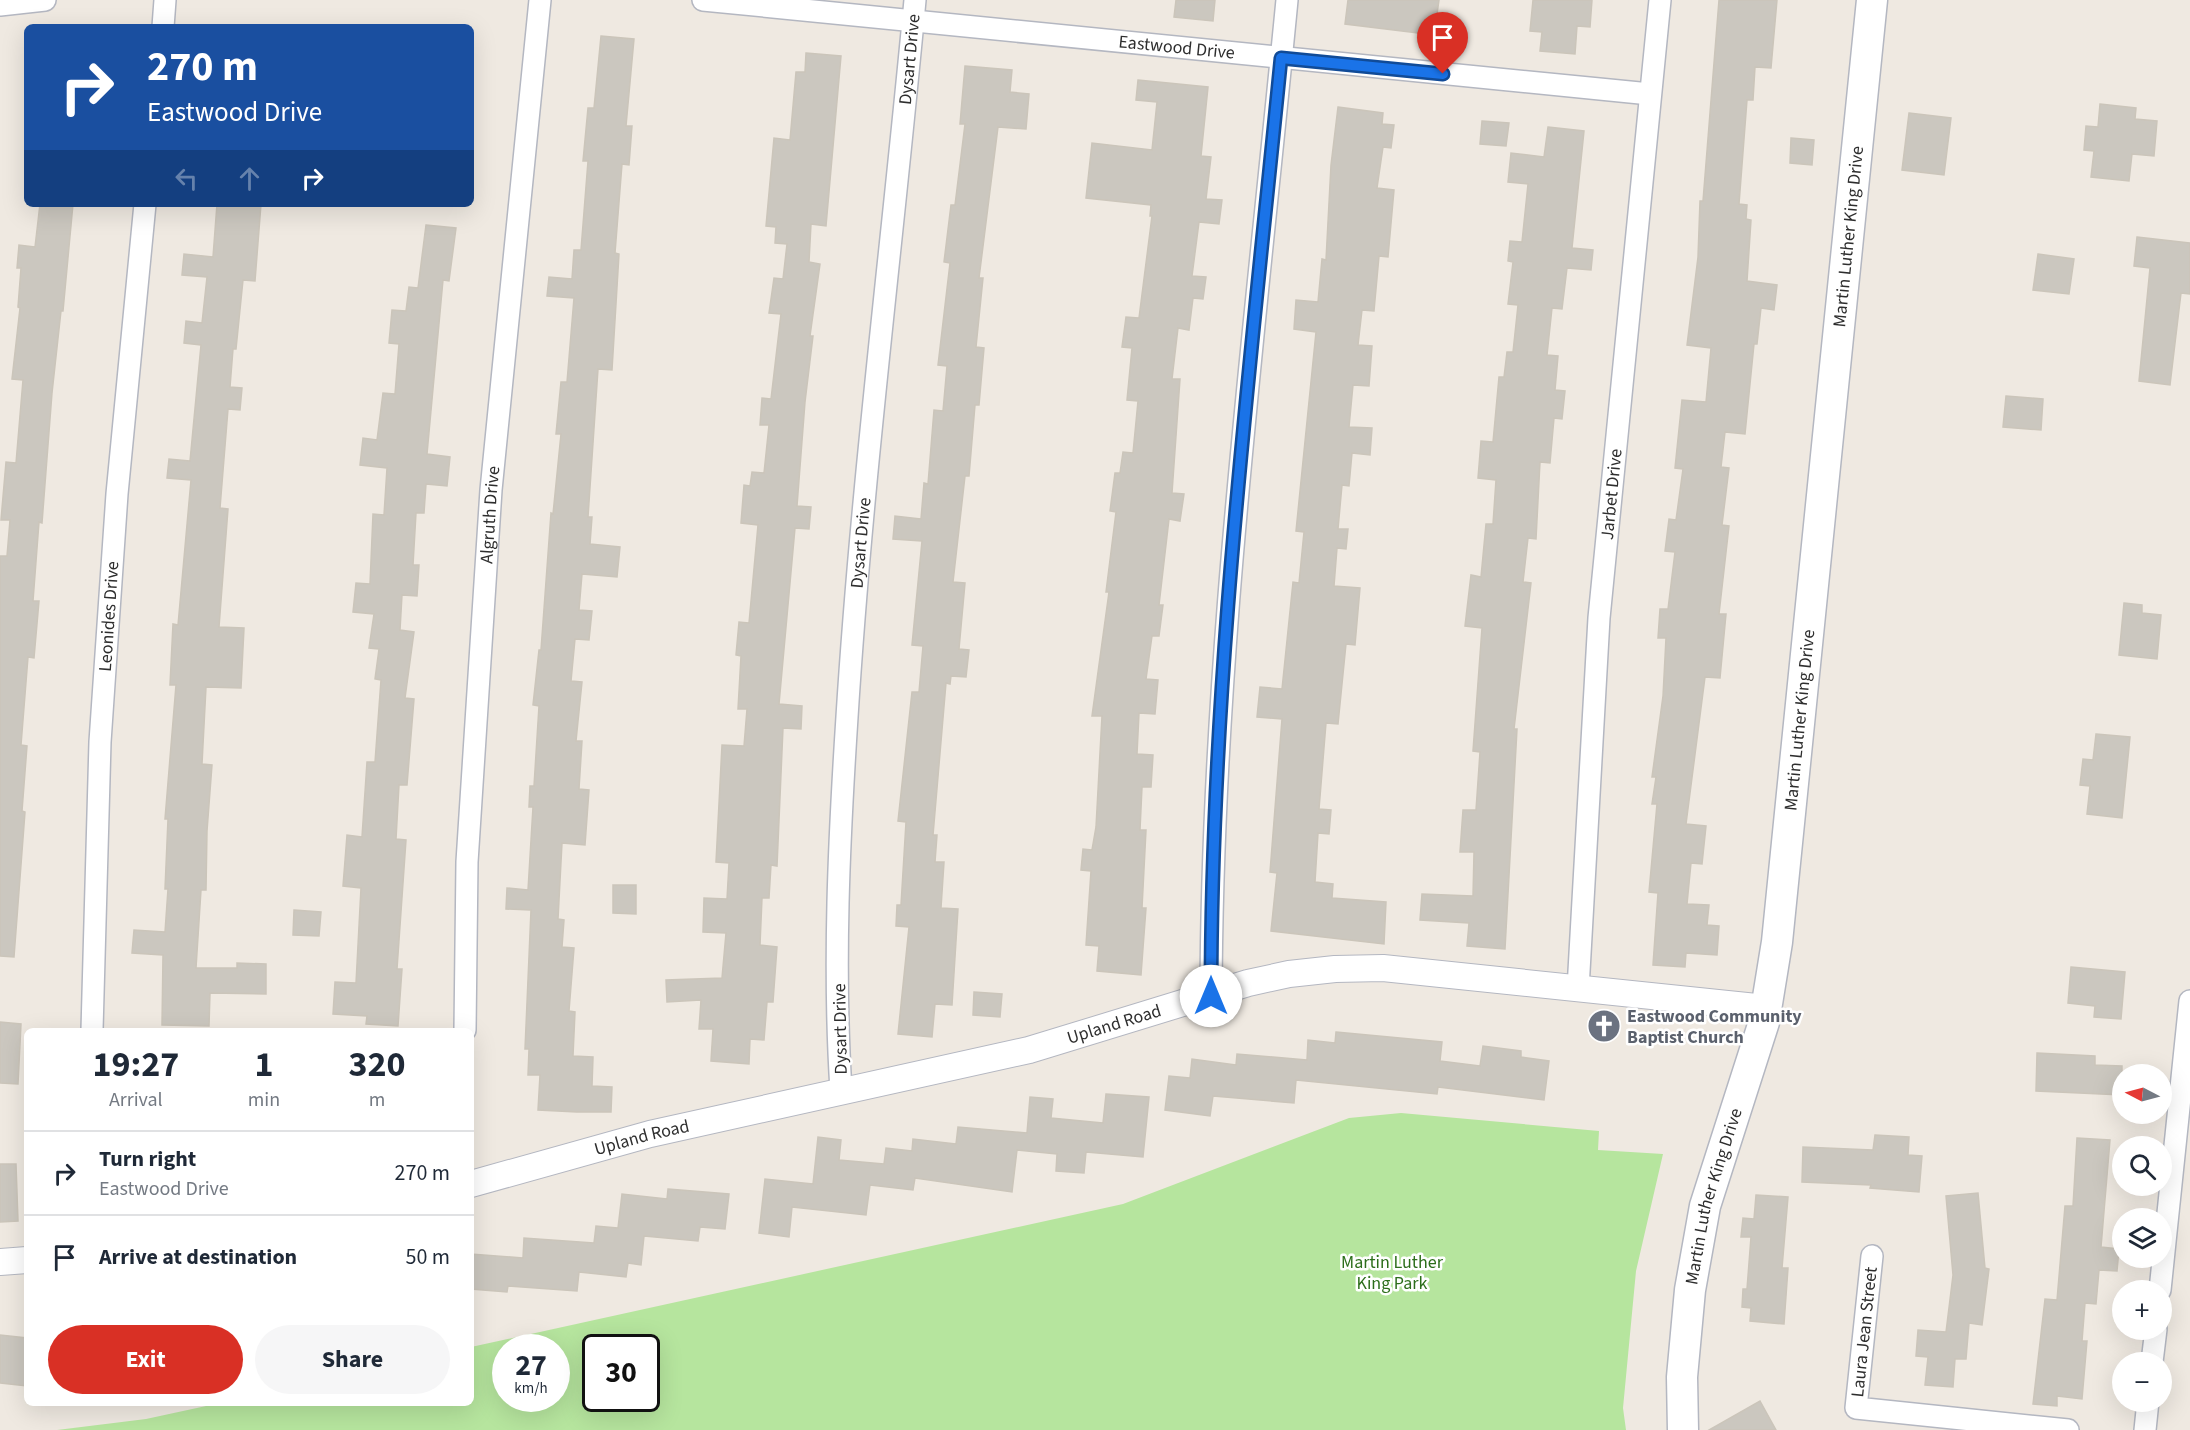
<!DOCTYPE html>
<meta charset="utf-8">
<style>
body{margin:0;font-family:"Source Sans 3",sans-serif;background:#f6f6f7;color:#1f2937;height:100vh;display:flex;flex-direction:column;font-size:22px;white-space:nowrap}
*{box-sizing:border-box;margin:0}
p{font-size:20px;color:#747a83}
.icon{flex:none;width:33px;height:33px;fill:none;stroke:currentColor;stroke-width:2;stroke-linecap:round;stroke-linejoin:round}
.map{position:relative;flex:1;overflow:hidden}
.sheet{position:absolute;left:24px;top:1028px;width:450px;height:378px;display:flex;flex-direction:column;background:#fff;border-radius:9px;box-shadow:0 6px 24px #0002}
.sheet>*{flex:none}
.hud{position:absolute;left:24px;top:24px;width:450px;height:183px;border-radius:9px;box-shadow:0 6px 24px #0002;background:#1a4fa0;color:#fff;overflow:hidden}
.needle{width:39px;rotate:276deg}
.tools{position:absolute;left:2112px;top:1064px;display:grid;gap:12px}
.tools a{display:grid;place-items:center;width:60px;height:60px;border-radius:50%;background:#fff;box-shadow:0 6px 24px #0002;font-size:30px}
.speed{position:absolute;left:492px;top:1334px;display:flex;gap:12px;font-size:30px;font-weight:700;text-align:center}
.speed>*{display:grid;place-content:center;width:78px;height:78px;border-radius:50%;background:#fff;box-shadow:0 6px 24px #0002;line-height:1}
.speed small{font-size:15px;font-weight:400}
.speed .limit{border:3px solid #111;border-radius:9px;background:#fff;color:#111}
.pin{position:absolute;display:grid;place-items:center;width:51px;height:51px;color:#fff;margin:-62px -26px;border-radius:50% 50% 50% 0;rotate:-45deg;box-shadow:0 0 6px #0007}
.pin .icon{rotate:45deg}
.me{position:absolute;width:66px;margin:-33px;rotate:0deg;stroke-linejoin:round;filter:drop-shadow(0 0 4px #0008)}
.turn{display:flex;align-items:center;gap:21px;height:126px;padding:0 24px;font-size:27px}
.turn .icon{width:78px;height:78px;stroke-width:2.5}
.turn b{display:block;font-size:42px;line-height:51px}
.lanes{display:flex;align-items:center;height:57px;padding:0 24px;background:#0003;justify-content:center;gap:30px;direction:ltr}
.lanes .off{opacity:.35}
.eta{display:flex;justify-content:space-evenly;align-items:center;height:102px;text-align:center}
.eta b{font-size:36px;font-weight:700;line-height:42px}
.cta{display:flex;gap:12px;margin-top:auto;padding:12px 24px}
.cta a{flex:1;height:69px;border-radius:36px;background:#d93025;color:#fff;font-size:24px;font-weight:700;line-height:69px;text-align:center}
.cta a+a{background:#f6f6f7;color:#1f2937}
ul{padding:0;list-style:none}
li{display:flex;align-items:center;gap:18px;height:84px;padding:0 24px;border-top:2px solid #e0e1e3}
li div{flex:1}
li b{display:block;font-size:22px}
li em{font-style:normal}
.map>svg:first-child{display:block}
.green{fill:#b6e59e;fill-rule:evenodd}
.building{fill:#cbc7bf;stroke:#cbc5ba;stroke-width:1.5}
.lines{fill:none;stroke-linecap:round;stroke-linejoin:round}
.minor-casing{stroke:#b4b7c1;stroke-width:24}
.tertiary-casing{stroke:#b4b7c1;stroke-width:28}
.secondary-casing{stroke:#b4b7c1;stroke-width:33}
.minor{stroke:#fff;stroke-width:21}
.tertiary{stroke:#fff;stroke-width:26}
.secondary{stroke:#fff;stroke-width:30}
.route-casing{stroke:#114b97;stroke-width:15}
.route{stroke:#1a73e8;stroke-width:10}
.labels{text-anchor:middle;stroke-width:5;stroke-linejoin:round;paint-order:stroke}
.street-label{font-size:18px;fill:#2e2e2e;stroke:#fff}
.worship-label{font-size:18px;font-weight:bold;fill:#5b616d;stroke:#fff;text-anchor:start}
.park-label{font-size:18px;fill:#2c6e1b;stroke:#fff}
</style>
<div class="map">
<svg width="2190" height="1430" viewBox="0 0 2190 1430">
<rect width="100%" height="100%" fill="#efe9e1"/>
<path class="green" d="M 1401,1113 L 1599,1131 L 1598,1150 L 1663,1154 L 1636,1271 L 1623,1408 L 1626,1430 L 57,1430 L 146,1419 L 220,1403 L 471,1402 L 471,1347 L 1123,1204 L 1349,1118 ZM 506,1347 L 556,1347 L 556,1398 L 506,1398 ZM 596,1347 L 646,1347 L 646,1398 L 596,1398 Z"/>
<g class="building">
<polygon points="1176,0 1215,0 1213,21 1174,17"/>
<polygon points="1348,0 1439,0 1434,35 1345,24"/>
<polygon points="1533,0 1592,0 1590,27 1577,26 1575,54 1540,51 1542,32 1530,31"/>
<polygon points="1719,0 1777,0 1771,68 1755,67 1753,100 1747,100 1739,204 1747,205 1746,219 1751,220 1747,281 1777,285 1774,310 1761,308 1757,344 1754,344 1745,434 1725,432 1721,467 1729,468 1722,525 1729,526 1719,614 1726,614 1720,678 1705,677 1686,824 1706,826 1702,864 1691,863 1687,904 1709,905 1707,925 1719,926 1717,955 1686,953 1685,967 1653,965 1658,893 1649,892 1657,804 1652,804 1656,777 1652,777 1663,696 1666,638 1658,638 1660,609 1668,609 1675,552 1665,551 1669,519 1676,520 1683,469 1675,468 1682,400 1706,402 1711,348 1687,345 1698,257 1700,201 1703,201"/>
<polygon points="601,36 634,39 626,126 632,126 629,165 622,164 615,253 619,254 612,370 598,369 588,517 592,517 590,544 620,547 617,577 582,574 579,610 592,611 589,640 575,639 571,681 582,682 576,741 582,741 579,789 589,790 585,845 562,843 558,919 564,920 562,947 574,948 569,1011 575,1012 573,1056 593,1057 592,1086 612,1087 611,1112 577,1112 538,1110 540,1075 528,1075 529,1049 525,1049 531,910 506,909 507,888 528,890 533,807 529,807 530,786 534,786 539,706 533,705 539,650 541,650 551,513 553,514 561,434 556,434 561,382 567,382 574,298 547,296 549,277 572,279 574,250 581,250 588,161 583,161 588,108 594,108"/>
<polygon points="806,53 841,56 826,226 811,224 809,262 820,264 810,336 813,336 805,402 797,506 811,507 809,529 795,528 779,704 802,706 801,729 783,728 777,866 771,865 769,898 762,898 760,945 777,947 773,1002 767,1002 764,1040 750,1039 749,1064 711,1061 713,1029 699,1029 701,1000 667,1002 666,980 722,978 726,933 703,932 704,898 727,899 729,863 716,862 722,745 744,746 747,709 738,709 741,656 736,655 739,622 749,623 758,525 741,523 744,485 750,486 752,472 764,473 769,425 760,425 762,398 771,399 781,314 769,313 774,278 783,279 787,244 775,243 776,227 766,226 774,138 790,140 796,72 805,72"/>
<polygon points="965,66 1012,70 1010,92 1029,94 1026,129 998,127 979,278 983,278 976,347 984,348 979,405 975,405 969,476 965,476 953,582 965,583 959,649 969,650 966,677 951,676 950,684 946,683 933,835 937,835 935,862 944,862 941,908 958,909 952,1005 935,1004 932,1037 898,1034 909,927 896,926 897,905 901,905 906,822 898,821 912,692 919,692 923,646 912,645 922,541 893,539 895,516 921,519 924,483 928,484 934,410 943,411 947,366 938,365 950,263 944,262 951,205 955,205 965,124 960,124"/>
<polygon points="1138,80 1208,87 1201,156 1211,157 1206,199 1222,200 1219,224 1199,222 1192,276 1206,277 1203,299 1193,298 1189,330 1178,328 1172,379 1180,379 1172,493 1184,494 1180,521 1169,519 1159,605 1163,605 1159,636 1152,636 1146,679 1158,680 1155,714 1139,713 1137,754 1153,755 1151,787 1142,787 1140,830 1146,830 1142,908 1146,908 1141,975 1097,971 1099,946 1086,945 1091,871 1081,870 1083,849 1092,850 1096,827 1102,716 1092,716 1109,592 1106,592 1116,512 1110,511 1115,473 1120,473 1123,452 1133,453 1138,401 1127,400 1132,348 1122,347 1126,317 1139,318 1152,216 1150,216 1151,205 1086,198 1092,143 1152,150 1157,102 1136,100"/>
<polygon points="2100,104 2136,108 2135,119 2157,121 2154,156 2132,154 2129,181 2091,177 2094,151 2084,150 2086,126 2098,127"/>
<polygon points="1338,107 1383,113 1382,124 1394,125 1391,148 1383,147 1377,188 1394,190 1388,257 1379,256 1374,311 1362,310 1358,345 1372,346 1369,386 1353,385 1349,427 1372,428 1370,455 1352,453 1349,486 1342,485 1338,529 1348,529 1346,549 1337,548 1334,586 1360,588 1355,645 1346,644 1338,724 1326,723 1319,809 1331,810 1329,834 1318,833 1315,882 1333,884 1332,898 1386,902 1384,944 1271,931 1277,873 1270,872 1282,719 1257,717 1260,687 1282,689 1293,582 1299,583 1304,532 1296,531 1316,332 1294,329 1296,300 1318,302 1322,259 1326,260 1331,165"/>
<polygon points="1909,113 1951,118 1944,175 1902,170"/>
<polygon points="1482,121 1509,123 1506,146 1480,144"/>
<polygon points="1548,127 1584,131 1572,248 1593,250 1591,270 1567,268 1562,309 1552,308 1547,355 1558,356 1555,390 1565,391 1562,419 1554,418 1550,463 1540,462 1536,539 1528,538 1523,582 1531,583 1514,729 1517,729 1505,949 1467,946 1469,923 1420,920 1422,894 1473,896 1474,852 1460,852 1463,810 1476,810 1480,752 1473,751 1482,628 1465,626 1471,575 1481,577 1486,524 1493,524 1496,480 1478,478 1481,441 1493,442 1499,377 1504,377 1507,352 1513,352 1518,305 1508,304 1513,262 1508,261 1510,241 1522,242 1528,184 1508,182 1511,153 1544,157"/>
<polygon points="1791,138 1814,140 1812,165 1790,163"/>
<polygon points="40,204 73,204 63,311 61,311 52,393 42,523 39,522 33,601 39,601 34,658 28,657 21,745 27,746 22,811 25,812 14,957 0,956 0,556 7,556 10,520 1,520 6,462 16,463 23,380 12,379 20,308 18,307 21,268 17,268 19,245 35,247"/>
<polygon points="217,204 261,204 255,281 243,280 236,349 233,349 230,387 242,388 240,410 228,409 220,508 228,509 219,627 244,628 241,688 206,687 202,764 212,765 207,831 206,890 201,890 196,968 237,968 237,963 266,964 266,994 210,993 209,1026 162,1025 163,955 132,953 134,930 165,932 168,889 165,889 168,819 165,819 176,685 170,685 173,624 178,625 191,480 167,478 169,459 190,461 201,345 184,343 186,321 202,323 207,277 182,275 184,254 213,257"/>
<polygon points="426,225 456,228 449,281 443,280 427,454 450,457 447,486 426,484 424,513 416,513 413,565 419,565 417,596 402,595 400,630 414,632 405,698 414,699 407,785 399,785 396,839 406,840 397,969 402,969 398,1026 366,1024 367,1016 333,1014 335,982 356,983 361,888 343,886 347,835 362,837 367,762 375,762 381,680 375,679 379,649 369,648 374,614 353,612 356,583 370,584 373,514 384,515 387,468 360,465 363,438 377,440 383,393 395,394 399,344 389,343 392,310 406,311 409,287 418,288"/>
<polygon points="2137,237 2190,243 2190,294 2181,293 2170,385 2139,381 2150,268 2134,266"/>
<polygon points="2038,254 2074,259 2069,294 2033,290"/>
<polygon points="2006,396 2043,399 2041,430 2003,427"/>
<polygon points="2124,603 2142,605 2142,613 2161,615 2157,659 2119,655"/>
<polygon points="2096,734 2130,737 2122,818 2087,814 2090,786 2080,785 2083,759 2093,760"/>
<polygon points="613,885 636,885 636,914 613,913"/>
<polygon points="294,910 321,912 319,936 293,935"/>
<polygon points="2071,967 2125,972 2121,1019 2094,1017 2095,1006 2068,1003"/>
<polygon points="974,992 1002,994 1000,1017 973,1015"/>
<polygon points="0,1022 21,1024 18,1084 0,1083"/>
<polygon points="1336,1032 1442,1042 1440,1061 1480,1066 1483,1046 1521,1051 1521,1057 1549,1061 1544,1100 1438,1087 1437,1094 1296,1080 1294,1103 1213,1096 1210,1116 1165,1110 1169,1076 1190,1078 1192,1059 1236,1065 1237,1054 1307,1060 1308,1040 1335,1043"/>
<polygon points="2037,1053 2095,1056 2095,1065 2122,1066 2122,1095 2036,1091"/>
<polygon points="1106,1094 1149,1097 1143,1157 1086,1152 1084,1173 1056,1171 1057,1154 1017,1150 1012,1192 915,1178 913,1190 870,1185 866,1215 792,1207 789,1237 759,1233 765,1179 813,1184 818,1137 841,1140 839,1160 884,1164 886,1148 912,1151 913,1139 956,1144 958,1127 1027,1133 1030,1097 1053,1099 1051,1118 1103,1123"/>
<polygon points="1875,1135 1909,1137 1908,1155 1922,1156 1919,1192 1870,1188 1871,1185 1802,1182 1803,1147 1873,1150"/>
<polygon points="2077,1138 2110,1140 2101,1247 2119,1249 2117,1271 2099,1270 2096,1304 2085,1303 2082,1341 2087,1341 2082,1399 2057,1396 2057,1406 2033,1404 2045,1299 2057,1300 2065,1206 2073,1206"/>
<polygon points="0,1164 16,1164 18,1221 0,1222"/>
<polygon points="668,1189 729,1194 725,1229 700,1227 698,1241 644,1236 641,1265 628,1263 626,1277 579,1272 577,1291 508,1286 507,1292 471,1289 471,1254 523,1258 524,1238 594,1243 596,1226 618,1228 622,1194 667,1199"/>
<polygon points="1978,1193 1985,1268 1989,1269 1982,1325 1969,1323 1966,1359 1955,1359 1953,1387 1925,1385 1928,1357 1916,1356 1918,1330 1946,1332 1953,1275 1946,1196"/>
<polygon points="1756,1195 1788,1197 1782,1268 1788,1268 1784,1324 1750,1321 1751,1308 1742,1307 1743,1289 1747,1289 1751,1237 1741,1237 1743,1218 1754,1219"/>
<polygon points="0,1335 27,1338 27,1386 0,1383"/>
<polygon points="1760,1401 1776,1430 1709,1430"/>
</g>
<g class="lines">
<defs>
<g id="minor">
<path id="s1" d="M 703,0 L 1650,94"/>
<polyline points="0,5 45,0"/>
<polyline points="163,27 165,0"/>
<path id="s2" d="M 1578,989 L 1599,618 L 1660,0"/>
<path d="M 1211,996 C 1212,662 1255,331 1287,0"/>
<path id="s3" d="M 92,1030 L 100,742 L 117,494 L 145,204"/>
<path id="s4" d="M 465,1030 L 467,862 L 491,490 L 540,0"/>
<path id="s5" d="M 841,1090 C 833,966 839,840 847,717 C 862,477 893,239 915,0"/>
<polyline points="1872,1256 1856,1408 2068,1430"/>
<polyline points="2160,1290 2190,1001"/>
<polyline points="2152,1362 2156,1329"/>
<polyline points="2145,1430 2148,1401"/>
</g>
<g id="tertiary">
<path id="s6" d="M 471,1184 L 650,1134 L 1029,1050 L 1248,983 L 1289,974 L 1335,969 L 1383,968 L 1766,1008"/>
<polyline points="0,1262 27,1260"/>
</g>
<g id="secondary">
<path id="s7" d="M 1683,1430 L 1682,1377 L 1690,1290 L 1705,1206 L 1764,1022 L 1777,942 L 1872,0"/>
</g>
</defs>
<use href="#minor" class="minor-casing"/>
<use href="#tertiary" class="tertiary-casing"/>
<use href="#secondary" class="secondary-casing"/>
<use href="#minor" class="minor"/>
<use href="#tertiary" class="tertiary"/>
<use href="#secondary" class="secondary"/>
</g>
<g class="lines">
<defs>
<path id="route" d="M 1211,996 C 1211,682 1250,370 1281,58 L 1443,74"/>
</defs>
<use href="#route" class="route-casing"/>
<use href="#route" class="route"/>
</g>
<defs>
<symbol id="church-disc" viewBox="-11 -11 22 22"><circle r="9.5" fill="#6b7280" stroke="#fff"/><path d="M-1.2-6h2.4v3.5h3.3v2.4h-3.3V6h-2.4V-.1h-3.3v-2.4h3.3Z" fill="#fff"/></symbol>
</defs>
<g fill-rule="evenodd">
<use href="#church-disc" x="1585" y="1007" width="38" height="38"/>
</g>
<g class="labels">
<g class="street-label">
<text dy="6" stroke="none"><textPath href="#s1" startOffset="476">Eastwood Drive</textPath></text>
<text dy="6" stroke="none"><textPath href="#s5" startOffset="1034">Dysart Drive</textPath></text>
<text dy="6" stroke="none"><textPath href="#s7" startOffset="1209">Martin Luther King Drive</textPath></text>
<text dy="6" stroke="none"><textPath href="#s2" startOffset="496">Jarbet Drive</textPath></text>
<text dy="6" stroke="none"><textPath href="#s4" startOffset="516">Algruth Drive</textPath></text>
<text dy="6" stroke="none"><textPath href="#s5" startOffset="548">Dysart Drive</textPath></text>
<text dy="6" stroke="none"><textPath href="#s3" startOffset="414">Leonides Drive</textPath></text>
<text dy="6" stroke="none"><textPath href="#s7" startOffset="723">Martin Luther King Drive</textPath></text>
<text dy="6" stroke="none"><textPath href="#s6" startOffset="663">Upland Road</textPath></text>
<text transform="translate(840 1029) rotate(-91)" y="6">Dysart Drive</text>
<text dy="6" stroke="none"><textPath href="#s6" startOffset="177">Upland Road</textPath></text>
<text dy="6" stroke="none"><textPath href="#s7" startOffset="237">Martin Luther King Drive</textPath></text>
<text transform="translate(1864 1332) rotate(-84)" y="6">Laura Jean Street</text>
</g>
<g class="worship-label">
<text x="1627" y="1022">Eastwood Community<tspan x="1627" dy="21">Baptist Church</tspan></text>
</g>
<g class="park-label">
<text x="1392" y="1268">Martin Luther<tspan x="1392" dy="21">King Park</tspan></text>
</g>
</g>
</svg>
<div class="tools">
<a><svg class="needle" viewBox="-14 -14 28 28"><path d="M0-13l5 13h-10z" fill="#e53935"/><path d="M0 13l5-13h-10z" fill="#747a83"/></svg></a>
<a><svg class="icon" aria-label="search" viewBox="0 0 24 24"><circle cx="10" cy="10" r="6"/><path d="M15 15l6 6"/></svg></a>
<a><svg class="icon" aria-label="layers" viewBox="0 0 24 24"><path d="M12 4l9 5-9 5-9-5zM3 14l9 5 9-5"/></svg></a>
<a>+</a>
<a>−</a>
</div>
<div class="speed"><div>27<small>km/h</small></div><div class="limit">30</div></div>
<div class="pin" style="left:1443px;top:74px;background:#d93025"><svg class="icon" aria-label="arrive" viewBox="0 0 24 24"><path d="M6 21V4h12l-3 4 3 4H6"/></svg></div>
<svg class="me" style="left:1211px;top:996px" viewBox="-20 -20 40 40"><circle r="19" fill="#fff"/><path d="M0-13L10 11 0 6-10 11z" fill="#1a73e8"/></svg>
<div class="hud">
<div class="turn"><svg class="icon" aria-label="right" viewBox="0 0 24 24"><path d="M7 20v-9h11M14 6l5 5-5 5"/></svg><div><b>270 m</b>Eastwood Drive</div></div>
<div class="lanes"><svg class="icon off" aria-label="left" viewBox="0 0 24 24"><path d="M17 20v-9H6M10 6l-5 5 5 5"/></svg><svg class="icon off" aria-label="ahead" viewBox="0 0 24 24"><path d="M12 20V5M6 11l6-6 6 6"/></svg><svg class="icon" aria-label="right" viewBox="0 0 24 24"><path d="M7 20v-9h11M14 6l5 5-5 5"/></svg></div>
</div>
<section class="sheet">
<div class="eta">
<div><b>19:27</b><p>Arrival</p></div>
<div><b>1</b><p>min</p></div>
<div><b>320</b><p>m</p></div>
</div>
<ul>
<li><svg class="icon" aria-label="right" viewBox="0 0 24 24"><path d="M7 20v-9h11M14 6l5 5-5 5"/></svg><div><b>Turn right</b><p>Eastwood Drive</p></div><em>270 m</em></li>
<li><svg class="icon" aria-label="arrive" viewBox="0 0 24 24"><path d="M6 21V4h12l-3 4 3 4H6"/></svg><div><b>Arrive at destination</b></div><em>50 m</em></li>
</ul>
<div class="cta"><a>Exit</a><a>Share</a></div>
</section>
</div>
